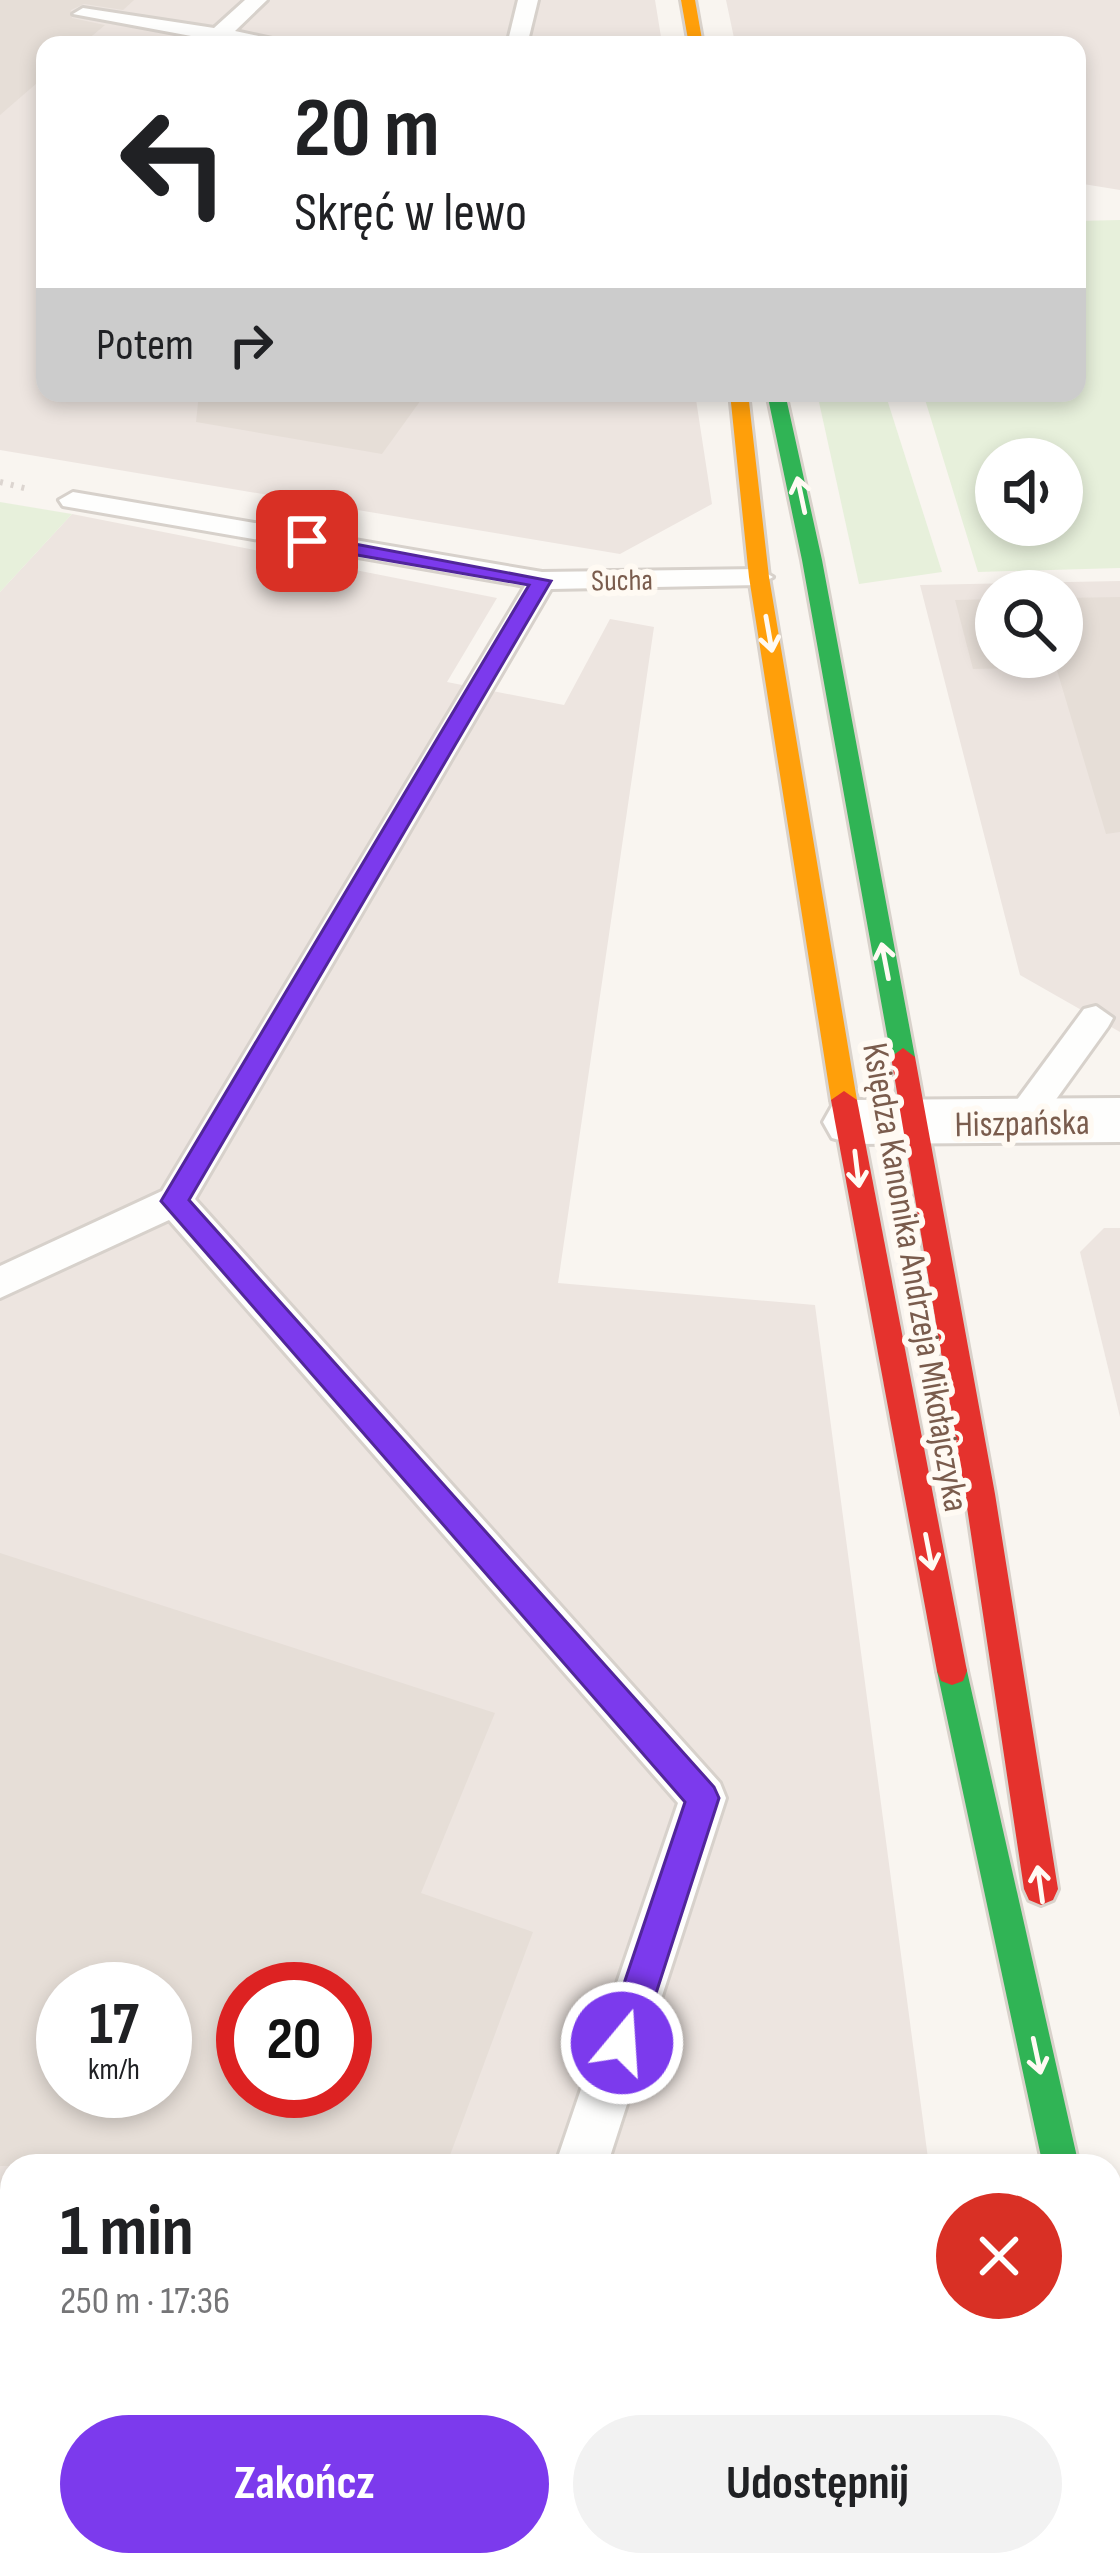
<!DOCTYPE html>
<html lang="pl">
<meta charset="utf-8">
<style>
body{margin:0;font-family:"Sofia Sans Condensed",sans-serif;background:#f2f2f2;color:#202124;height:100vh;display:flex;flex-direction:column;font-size:45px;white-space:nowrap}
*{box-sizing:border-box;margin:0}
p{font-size:39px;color:#757577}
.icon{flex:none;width:66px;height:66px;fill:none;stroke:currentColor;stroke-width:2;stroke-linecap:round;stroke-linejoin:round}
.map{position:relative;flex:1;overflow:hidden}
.drawer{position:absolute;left:0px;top:2154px;width:1122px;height:423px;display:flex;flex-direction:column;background:#fff;border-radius:36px 36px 0 0;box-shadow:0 6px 18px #0003}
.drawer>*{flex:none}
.guide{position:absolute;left:36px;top:36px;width:1050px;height:366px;border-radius:24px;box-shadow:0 6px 18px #0003;background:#fff;color:#202124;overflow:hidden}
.buttons{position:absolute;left:975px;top:438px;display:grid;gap:24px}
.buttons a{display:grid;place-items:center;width:108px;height:108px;border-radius:50%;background:#fff;box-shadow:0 6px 18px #0003;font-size:60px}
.speed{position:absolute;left:36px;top:1962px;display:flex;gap:24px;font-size:60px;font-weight:700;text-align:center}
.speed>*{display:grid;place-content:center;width:156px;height:156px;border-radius:50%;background:#fff;box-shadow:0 6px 18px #0003;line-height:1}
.speed small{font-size:30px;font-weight:400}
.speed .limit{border:18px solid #d22;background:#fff;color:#111}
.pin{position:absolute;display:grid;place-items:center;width:102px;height:102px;color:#fff;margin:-51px;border-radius:24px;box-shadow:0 6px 18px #0006}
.me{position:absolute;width:132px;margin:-66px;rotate:18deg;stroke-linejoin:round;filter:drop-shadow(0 0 9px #0008)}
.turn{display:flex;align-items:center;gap:42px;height:252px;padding:0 60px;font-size:54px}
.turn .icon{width:156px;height:156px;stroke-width:2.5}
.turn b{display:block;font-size:84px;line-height:102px}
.then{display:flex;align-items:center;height:114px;padding:0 60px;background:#0003;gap:24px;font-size:45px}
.round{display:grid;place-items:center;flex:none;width:126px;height:126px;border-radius:63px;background:#f2f2f2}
.summary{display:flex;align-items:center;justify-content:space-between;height:204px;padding:0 60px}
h1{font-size:72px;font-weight:700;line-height:90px}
.primary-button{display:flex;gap:24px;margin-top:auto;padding:24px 60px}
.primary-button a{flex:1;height:138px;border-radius:72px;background:#7c3aed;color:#fff;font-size:48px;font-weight:700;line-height:138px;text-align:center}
.primary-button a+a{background:#f2f2f2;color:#202124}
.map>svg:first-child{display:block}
.industrial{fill:#ede5e0;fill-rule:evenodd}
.green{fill:#e7f0db;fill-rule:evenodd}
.building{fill:#e6ded7;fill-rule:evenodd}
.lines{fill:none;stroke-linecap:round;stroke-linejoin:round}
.lane-casing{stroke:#d7d1cb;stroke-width:6}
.street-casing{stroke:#d7d1cb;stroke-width:6}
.fast-casing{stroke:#d9d2cb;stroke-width:6}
.slow-casing{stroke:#d9d2cb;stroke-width:6}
.jam-casing{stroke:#d9d2cb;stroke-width:6}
.path{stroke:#dcd5d0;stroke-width:6;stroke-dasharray:3 8;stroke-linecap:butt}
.lane{fill:#fefefd;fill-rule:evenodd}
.street{fill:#fefefd;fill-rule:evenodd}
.fast{fill:#30b455;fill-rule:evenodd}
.slow{fill:#ff9f0a;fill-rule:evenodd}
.jam{fill:#e5322d;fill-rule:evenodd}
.oneway{stroke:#fffaf3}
.route{fill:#7c3aed;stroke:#51269a;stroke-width:3}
.labels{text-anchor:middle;stroke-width:12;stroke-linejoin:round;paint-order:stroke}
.far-street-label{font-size:30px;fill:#7a5c4d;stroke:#fffaf3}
.street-label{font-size:36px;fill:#7a5c4d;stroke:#fffaf3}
</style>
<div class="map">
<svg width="1120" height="2575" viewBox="0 0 1120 2575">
<rect width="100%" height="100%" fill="#f9f5f0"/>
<g class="industrial">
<polygon points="0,0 655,0 662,43 657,45 45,45 45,393 695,393 712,504 620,554 0,450"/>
<polygon points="726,0 1120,0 1120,190 1077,183 1077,45 776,45 734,38"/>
<path d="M 72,514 L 497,598 L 447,682 L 564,705 L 610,619 L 654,627 L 558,1283 L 815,1305 L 929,2166 L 12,2166 L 12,2565 L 942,2565 L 940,2575 L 0,2575 L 0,592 ZM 63,1989 L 165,1989 L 165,2091 L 63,2091 ZM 243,1989 L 345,1989 L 345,2091 L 243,2091 Z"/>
<path d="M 1120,581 L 1120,1032 L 1020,975 L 920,585 ZM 996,591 L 1062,591 L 1062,657 L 996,657 Z"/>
<polygon points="1104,1228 1120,1228 1120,1417 1080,1252"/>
</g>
<g class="green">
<path d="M 1120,220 L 1120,568 L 978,572 L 923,393 L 1077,393 L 1077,221 ZM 996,459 L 1062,459 L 1062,525 L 996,525 Z"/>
<polygon points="817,393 885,393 942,572 859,584"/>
<polygon points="0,502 72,514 0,592"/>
</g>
<g class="building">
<polygon points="0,0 134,0 123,10 84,4 71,10 72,18 105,25 81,45 45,45 45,76 0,115"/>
<polygon points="199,393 426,393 382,454 196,422"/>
<polygon points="1120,597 1120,832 1106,834 1056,667 973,669 955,600 996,599 996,657 1062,657 1062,598"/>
<path d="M 0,1553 L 495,1713 L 421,1893 L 533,1932 L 446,2166 L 0,2166 ZM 63,1989 L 165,1989 L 165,2091 L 63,2091 ZM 243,1989 L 345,1989 L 345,2091 L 243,2091 Z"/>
</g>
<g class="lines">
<defs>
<g id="lane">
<polygon points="245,0 267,0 235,31 300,45 218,41 73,14 83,8 214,28"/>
<polygon points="518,0 538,0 527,45 507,45"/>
<polygon points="73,492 542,572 759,569 773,577 759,585 551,589 195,1199 720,1783 726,1798 607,2166 555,2166 678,1803 169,1220 0,1298 0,1266 162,1191 525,586 63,506 59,500"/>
<polygon points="1096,1006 1113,1018 1108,1027 1034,1130 1008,1130 1003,1121 1008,1112 1084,1009"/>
<polygon points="370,2565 428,2565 425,2575 367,2575"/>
</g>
<polygon id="street" points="1120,1098 1120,1142 854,1144 832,1138 823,1122 832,1106 854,1100"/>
<g id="fast">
<polygon points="767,393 785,393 822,560 915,1057 903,1066 891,1057 802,560"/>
<polygon points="952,1657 963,1661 967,1671 1079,2166 1043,2166 937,1671 941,1661"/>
<polygon points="1110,2356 1120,2360 1120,2459 1110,2455"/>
</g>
<g id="slow">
<polygon points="681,0 695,0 703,45 689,45"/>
<polygon points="730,393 748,393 769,577 857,1100 844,1109 831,1100 749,577"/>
</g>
<g id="jam">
<polygon points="903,1048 915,1057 995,1494 1058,1889 1053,1900 1041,1905 1029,1900 1024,1889 965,1494 891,1057"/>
<polygon points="844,1091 857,1100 967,1671 963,1681 952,1685 941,1681 937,1671 831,1100"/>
</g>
</defs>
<use href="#lane" class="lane-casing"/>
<use href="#street" class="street-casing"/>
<use href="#fast" class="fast-casing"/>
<use href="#slow" class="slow-casing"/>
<use href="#jam" class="jam-casing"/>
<polyline class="path" points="0,482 28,489"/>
<use href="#lane" class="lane"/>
<use href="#street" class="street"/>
<use href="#fast" class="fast"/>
<use href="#slow" class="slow"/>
<use href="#jam" class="jam"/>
</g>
<defs><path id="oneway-shaft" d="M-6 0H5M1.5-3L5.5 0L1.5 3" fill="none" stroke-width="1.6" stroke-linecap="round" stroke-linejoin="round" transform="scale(3)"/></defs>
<g class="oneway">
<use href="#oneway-shaft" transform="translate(801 495) rotate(-102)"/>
<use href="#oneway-shaft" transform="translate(769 634) rotate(80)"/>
<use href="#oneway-shaft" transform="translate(885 961) rotate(-101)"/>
<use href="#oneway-shaft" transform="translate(857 1169) rotate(83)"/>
<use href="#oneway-shaft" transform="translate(929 1552) rotate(79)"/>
<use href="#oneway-shaft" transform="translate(1040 1884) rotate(-98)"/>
<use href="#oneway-shaft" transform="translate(1037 2056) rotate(78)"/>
</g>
<polygon class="route" points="307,535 551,581 189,1200 714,1787 719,1798 640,2043 634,2056 622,2061 609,2056 604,2043 685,1802 161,1201 529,585 300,545 297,541"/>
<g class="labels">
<g class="far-street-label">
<text transform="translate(622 580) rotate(-1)" y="10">Sucha</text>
</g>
<g class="street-label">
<text transform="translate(1022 1122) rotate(-1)" y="13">Hiszpańska</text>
<text transform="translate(917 1277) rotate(80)" y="13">Księdza Kanonika Andrzeja Mikołajczyka</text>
</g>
</g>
</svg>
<div class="buttons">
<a><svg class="icon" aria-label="sound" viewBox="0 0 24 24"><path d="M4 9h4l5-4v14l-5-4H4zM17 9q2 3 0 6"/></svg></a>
<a><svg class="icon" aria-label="search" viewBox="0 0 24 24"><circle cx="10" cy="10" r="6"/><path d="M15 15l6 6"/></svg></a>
</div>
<div class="speed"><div>17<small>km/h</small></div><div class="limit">20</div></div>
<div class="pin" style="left:307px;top:541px;background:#d93025"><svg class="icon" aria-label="arrive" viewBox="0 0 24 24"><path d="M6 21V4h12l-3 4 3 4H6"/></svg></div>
<svg class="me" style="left:622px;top:2043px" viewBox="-20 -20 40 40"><circle r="17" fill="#7c3aed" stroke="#fff" stroke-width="3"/><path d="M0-11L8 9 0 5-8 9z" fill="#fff"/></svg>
<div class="guide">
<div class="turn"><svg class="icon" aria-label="left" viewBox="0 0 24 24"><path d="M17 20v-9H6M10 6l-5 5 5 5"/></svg><div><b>20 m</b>Skręć w lewo</div></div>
<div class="then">Potem<svg class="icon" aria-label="right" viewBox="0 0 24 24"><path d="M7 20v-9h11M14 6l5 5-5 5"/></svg></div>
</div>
<section class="drawer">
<div class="summary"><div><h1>1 min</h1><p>250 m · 17:36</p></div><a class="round" style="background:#d93025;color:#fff"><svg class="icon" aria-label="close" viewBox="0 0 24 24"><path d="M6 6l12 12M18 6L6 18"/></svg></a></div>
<div class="primary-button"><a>Zakończ</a><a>Udostępnij</a></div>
</section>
</div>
